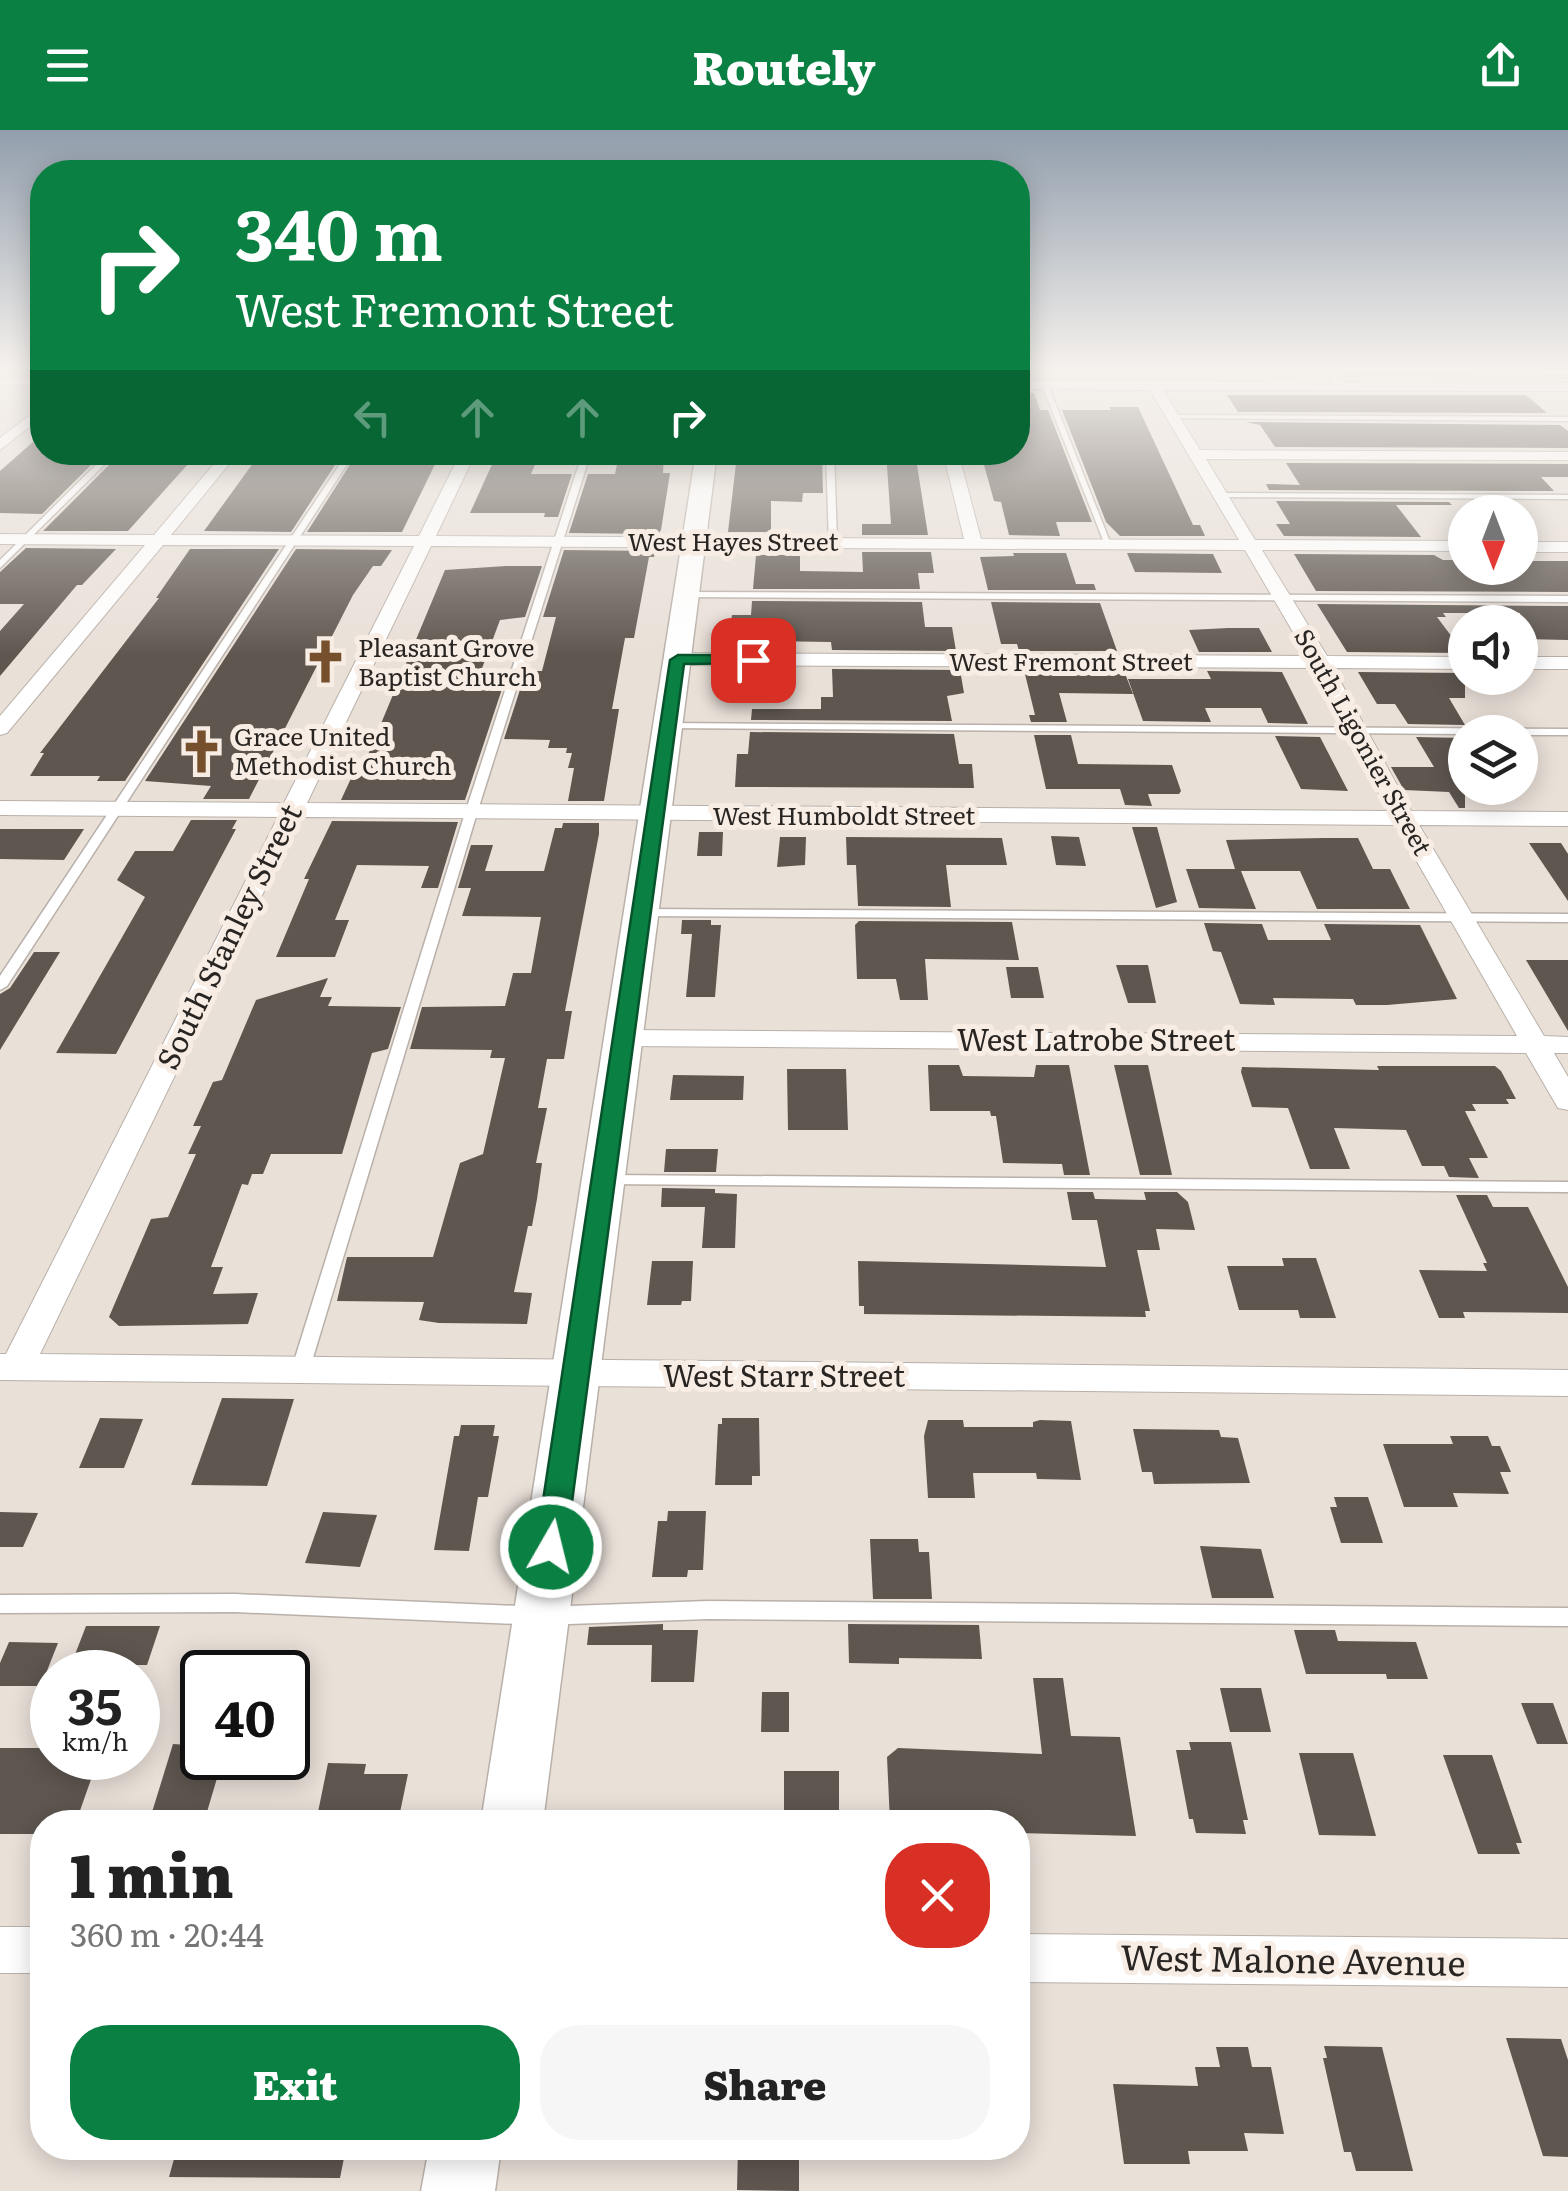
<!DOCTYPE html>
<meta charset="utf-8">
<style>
body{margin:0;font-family:Literata,serif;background:#f6f6f6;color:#222;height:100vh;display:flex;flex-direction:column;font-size:38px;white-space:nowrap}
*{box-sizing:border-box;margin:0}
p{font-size:32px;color:#767676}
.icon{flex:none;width:55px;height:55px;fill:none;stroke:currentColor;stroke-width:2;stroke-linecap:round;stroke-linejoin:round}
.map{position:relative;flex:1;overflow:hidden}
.details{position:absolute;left:30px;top:1680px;width:1000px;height:350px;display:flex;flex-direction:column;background:#fff;border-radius:40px;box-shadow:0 5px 25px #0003}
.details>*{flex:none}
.guide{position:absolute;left:30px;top:30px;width:1000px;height:305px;border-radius:40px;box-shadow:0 5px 25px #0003;background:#0b8043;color:#fff;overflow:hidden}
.needle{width:65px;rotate:180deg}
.tools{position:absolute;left:1448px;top:365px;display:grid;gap:20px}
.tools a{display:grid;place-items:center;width:90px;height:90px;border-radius:50%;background:#fff;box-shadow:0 5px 25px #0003;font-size:50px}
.speed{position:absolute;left:30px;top:1520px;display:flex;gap:20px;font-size:50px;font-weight:700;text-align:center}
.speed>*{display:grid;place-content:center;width:130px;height:130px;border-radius:50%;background:#fff;box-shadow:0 5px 25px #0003;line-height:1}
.speed small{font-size:25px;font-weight:400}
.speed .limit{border:5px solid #111;border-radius:15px;background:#fff;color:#111}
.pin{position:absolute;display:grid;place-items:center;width:85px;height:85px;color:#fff;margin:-42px;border-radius:20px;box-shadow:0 5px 15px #0006}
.me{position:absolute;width:110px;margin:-55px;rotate:8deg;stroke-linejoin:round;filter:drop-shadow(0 0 8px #0008)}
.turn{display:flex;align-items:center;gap:35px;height:210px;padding:0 40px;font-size:45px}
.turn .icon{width:130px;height:130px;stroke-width:2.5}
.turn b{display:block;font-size:70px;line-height:85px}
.lanes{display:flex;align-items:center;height:95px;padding:0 40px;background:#0003;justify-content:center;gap:50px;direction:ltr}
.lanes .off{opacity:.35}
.round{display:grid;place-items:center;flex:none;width:105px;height:105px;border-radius:40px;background:#f6f6f6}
.summary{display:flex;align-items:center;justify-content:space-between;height:170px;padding:0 40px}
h1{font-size:60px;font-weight:800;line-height:75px}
.button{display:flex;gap:20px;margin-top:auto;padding:20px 40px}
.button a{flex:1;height:115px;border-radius:40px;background:#0b8043;color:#fff;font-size:40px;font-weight:800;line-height:115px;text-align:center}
.button a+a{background:#f6f6f6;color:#222}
header{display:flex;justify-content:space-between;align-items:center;height:130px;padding:0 40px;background:#0b8043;color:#fff;font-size:45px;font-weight:800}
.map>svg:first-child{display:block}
.built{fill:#e5d5c8}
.building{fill:#5e564f}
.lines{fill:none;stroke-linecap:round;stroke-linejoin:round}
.lane-casing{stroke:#b9b0a9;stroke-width:3}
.street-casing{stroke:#b9b0a9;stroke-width:2}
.secondary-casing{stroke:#b9b0a9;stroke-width:3}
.lane{fill:#fff;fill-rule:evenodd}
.street{fill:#fff;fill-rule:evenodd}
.secondary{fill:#fff;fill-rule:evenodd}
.route{fill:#0b8043;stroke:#07532c;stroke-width:2.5}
.labels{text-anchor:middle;stroke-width:10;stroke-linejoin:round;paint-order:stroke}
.far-street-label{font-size:25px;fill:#292522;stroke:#f7ede5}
.far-poi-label{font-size:25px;fill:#292522;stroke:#f7ede5;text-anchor:start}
.street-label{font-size:30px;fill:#292522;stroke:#f7ede5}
.near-street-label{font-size:35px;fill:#292522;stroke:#f7ede5}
</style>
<header><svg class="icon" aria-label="menu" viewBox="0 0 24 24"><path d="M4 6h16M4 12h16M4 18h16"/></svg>Routely<svg class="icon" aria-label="share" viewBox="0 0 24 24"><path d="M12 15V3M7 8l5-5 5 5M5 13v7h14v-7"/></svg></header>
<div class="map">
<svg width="1568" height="2061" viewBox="0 0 1568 2061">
<rect width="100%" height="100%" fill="#e9e0d8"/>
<polygon class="built" points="1018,237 1568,237 1568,250 1018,248"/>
<g class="building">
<polygon points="1018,263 1034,263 1040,280 1048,280 1092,392 1056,392 1060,406 1009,405 1001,372 994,371 981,324 1018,322"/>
<polygon points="1227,265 1526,265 1547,283 1238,282"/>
<polygon points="1109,277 1138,277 1193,395 1200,395 1205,406 1120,406 1106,392 1062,280 1111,280"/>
<polygon points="1245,292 1560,295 1568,301 1568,318 1275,317 1260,295"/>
<polygon points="42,304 42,322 102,324 42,384 0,383 0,341"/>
<polygon points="261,322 320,322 325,329 339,329 291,402 204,401"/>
<polygon points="358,322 441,322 402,402 307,402"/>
<polygon points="886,322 915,322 928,405 862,405 862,394 891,394"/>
<polygon points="741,323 822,324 823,363 803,363 802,372 771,371 771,402 728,402 737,325"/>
<polygon points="120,324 197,324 128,401 43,401"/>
<polygon points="619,325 664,325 663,343 670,343 661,400 658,404 569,403 588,344 615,344"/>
<polygon points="494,330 537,330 531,344 572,344 558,387 544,387 545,383 470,383"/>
<polygon points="1286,333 1568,334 1568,347 1541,347 1554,361 1269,360 1266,354 1300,355"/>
<polygon points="1276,371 1449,372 1452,375 1396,375 1421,407 1284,406 1276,394 1290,394"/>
<polygon points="26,418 116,419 82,455 77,455 0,546 0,501 24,474 0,474 0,442"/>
<polygon points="190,419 279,419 125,651 97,651 100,646 30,646 44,623 40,623 159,468 156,468"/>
<polygon points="296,419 392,420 381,436 373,436 353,465 249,669 203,669 211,656 145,651"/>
<polygon points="564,420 655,421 654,427 649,427 634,508 625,508 612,579 619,579 604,671 568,671 574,638 568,638 572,623 566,623 567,618 548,618 550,610 504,609 526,541 542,541 556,487 543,487"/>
<polygon points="862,422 931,422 934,443 918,443 920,459 753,459 756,425 800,425 800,441 863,442"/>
<polygon points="1013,423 1066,423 1076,454 1094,454 1096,460 988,460 980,427 1014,426"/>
<polygon points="1127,423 1213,424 1222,443 1135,442"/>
<polygon points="1294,424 1434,425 1443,430 1465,430 1465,438 1520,438 1520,431 1568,431 1568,462 1316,461"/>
<polygon points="506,436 542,436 525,487 500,490 481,541 508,541 465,670 341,670 353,644 360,644 445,440"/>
<polygon points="752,471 922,472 925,497 952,497 956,521 832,520 831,512 769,511 762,512 762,520 734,520 734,511 728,511 732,485 751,485"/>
<polygon points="991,472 1100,473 1117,521 1019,521 1017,514 1001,514"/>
<polygon points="1317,474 1568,476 1568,510 1520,509 1520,483 1443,483 1446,487 1437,487 1464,523 1347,522"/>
<polygon points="1228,498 1259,498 1272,522 1199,522 1189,500"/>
<polygon points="732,539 760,539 758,570 730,570"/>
<polygon points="832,539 960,540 964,563 947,566 952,591 751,590 752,579 821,579 821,567 833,567"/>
<polygon points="1024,540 1124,541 1133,564 1059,563 1067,592 1031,592 1029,585 1035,585"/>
<polygon points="1207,541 1282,542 1308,594 1268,593 1261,578 1205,578 1211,592 1143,591 1128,549 1211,549"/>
<polygon points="1358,542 1465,543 1465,568 1449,568 1465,595 1408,594 1395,574 1377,574"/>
<polygon points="750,602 954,604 959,634 972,634 974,658 735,657 737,624 748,624"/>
<polygon points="1034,605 1071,605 1078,634 1172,635 1181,661 1179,664 1148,664 1152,676 1125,675 1120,659 1046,659"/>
<polygon points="1275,606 1320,607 1348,661 1301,659"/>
<polygon points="1416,607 1465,608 1465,678 1459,678 1449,662 1404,660 1391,637 1434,637"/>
<polygon points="191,690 237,690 232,699 236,699 116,924 56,923 145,767 117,750 135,721 173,721"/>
<polygon points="332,691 458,692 438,758 421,758 429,736 357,735 335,790 349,790 335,827 276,827 309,749 304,749"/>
<polygon points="563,693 599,693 599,704 565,881 572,881 564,929 547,929 538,978 547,978 536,1033 542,1033 537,1069 532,1096 528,1096 514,1162 532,1163 527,1194 439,1193 419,1190 424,1172 337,1171 347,1127 433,1127 460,1033 483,1024 505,928 490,928 492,920 410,919 422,877 505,876 513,843 531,843 541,787 462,786 471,758 458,758 471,715 493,715 485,741 544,741 555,698 562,698"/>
<polygon points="1132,697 1157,697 1177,772 1156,778"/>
<polygon points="0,699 84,699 64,730 0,729"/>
<polygon points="699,702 723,702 722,726 697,726"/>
<polygon points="1051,706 1079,707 1086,736 1056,735"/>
<polygon points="780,707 806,707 805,735 777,737"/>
<polygon points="846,707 1002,708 1007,735 946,735 951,777 858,776 856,735 847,735"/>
<polygon points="1324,708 1358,708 1373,739 1390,739 1410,779 1317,779 1300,741 1241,741 1256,779 1199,778 1186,739 1235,739 1226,710"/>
<polygon points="1529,713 1561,713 1568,724 1568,771"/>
<polygon points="682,790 711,790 711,795 721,795 715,867 686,867 692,804 681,804"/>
<polygon points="859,791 1012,792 1019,830 925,829 928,870 900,870 896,849 857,849 855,795"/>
<polygon points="1204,793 1262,794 1268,810 1331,810 1324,794 1420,795 1457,869 1387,875 1356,875 1353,869 1273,868 1275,875 1240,874 1221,822 1213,821"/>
<polygon points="34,822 60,822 0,920 0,864 10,858"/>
<polygon points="1526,830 1568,830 1568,901"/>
<polygon points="1116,835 1148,835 1156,873 1128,873"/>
<polygon points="1006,837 1038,837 1044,868 1011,868"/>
<polygon points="328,848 320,867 332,867 328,876 401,877 388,919 372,923 342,1024 271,1024 263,1044 252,1044 248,1055 242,1054 211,1137 223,1137 213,1164 258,1163 248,1194 119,1196 109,1187 151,1089 168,1087 196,1024 188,1024 201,996 193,996 213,952 222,950 256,870"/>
<polygon points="928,935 959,935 963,946 1034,947 1036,935 1069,935 1090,1045 1064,1045 1062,1034 1003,1033 996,986 991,986 990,981 930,981"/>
<polygon points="1114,935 1148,935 1172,1045 1140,1045"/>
<polygon points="1377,936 1495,936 1501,941 1516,969 1506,969 1509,974 1472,974 1476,981 1465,981 1488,1028 1469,1028 1479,1048 1449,1047 1444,1036 1422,1036 1406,1000 1334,998 1350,1039 1310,1039 1288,978 1252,977 1241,942 1242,937 1379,940"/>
<polygon points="787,939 846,939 848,1000 788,1000"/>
<polygon points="673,945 744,946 743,970 670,970"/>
<polygon points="666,1019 718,1019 716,1042 664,1042"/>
<polygon points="662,1058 715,1059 715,1063 737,1064 735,1118 702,1118 705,1077 661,1077"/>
<polygon points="1067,1062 1093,1062 1095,1069 1146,1070 1144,1062 1177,1062 1188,1072 1195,1100 1156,1099 1160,1120 1137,1120 1150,1181 1145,1181 1146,1187 864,1184 864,1176 859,1176 858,1131 1106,1137 1097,1090 1072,1090"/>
<polygon points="1456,1065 1487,1065 1493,1077 1528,1077 1568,1157 1568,1183 1463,1182 1465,1188 1439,1188 1419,1140 1487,1141 1483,1133 1487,1133"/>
<polygon points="1282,1128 1316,1128 1336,1188 1300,1188 1298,1180 1239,1180 1227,1136 1284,1136"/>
<polygon points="652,1131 693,1131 691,1171 682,1171 681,1175 647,1175"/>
<polygon points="222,1268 294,1269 267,1356 191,1355"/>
<polygon points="100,1288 143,1289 124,1338 79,1338"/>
<polygon points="722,1288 759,1288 760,1346 752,1346 752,1355 715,1355 718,1294 722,1294"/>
<polygon points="928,1290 963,1290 964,1297 1033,1297 1033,1292 1040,1290 1071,1291 1081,1350 1037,1349 1036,1343 973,1343 975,1368 928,1368 924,1306"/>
<polygon points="461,1295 495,1295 493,1306 499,1306 488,1367 478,1367 469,1421 434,1420 454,1306 459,1306"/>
<polygon points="1133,1299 1219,1300 1221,1307 1238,1308 1250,1353 1154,1354 1152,1342 1142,1342"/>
<polygon points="1450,1306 1488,1306 1492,1316 1500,1316 1511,1342 1500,1342 1509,1364 1453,1363 1458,1377 1404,1377 1383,1314 1453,1314"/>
<polygon points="1334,1367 1368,1367 1383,1413 1341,1413 1330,1377 1337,1377"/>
<polygon points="668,1381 706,1381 703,1440 688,1440 687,1447 652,1447 658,1391 667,1391"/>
<polygon points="0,1382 38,1383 23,1417 0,1417"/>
<polygon points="323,1382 377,1385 360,1437 305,1433"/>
<polygon points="870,1409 918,1409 919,1422 929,1422 932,1469 873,1469"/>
<polygon points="1200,1416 1261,1419 1274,1468 1212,1468"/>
<polygon points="663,1494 663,1500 698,1500 694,1552 651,1552 652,1515 587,1515 589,1497"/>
<polygon points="848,1494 979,1495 982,1529 899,1528 899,1534 849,1533"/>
<polygon points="86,1496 160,1496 147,1535 71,1535"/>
<polygon points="1294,1500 1335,1500 1338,1511 1416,1512 1428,1549 1387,1549 1386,1544 1306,1544"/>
<polygon points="9,1512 58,1513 41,1556 0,1556 0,1533"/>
<polygon points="1033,1548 1063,1548 1071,1606 1120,1607 1136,1706 1018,1703 1018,1692 890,1692 887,1627 898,1618 1042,1624"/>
<polygon points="1220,1558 1261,1558 1271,1602 1230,1602"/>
<polygon points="762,1562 789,1562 789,1602 761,1602"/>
<polygon points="1521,1573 1553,1573 1568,1614 1537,1614"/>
<polygon points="1189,1612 1231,1612 1248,1690 1243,1690 1246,1704 1196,1703 1193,1689 1189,1689 1176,1620 1191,1620"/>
<polygon points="173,1614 202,1616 202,1628 223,1628 204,1692 149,1692"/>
<polygon points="0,1618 52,1618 52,1628 89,1628 85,1638 95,1638 76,1692 42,1692 42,1704 0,1704"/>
<polygon points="1299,1623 1353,1623 1376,1706 1319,1705"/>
<polygon points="1443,1625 1492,1625 1522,1713 1516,1713 1520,1724 1478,1724"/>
<polygon points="328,1633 366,1634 364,1644 408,1644 398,1692 316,1692"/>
<polygon points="784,1641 839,1641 839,1690 793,1692 793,1689 784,1689"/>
<polygon points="1506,1908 1561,1909 1568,1930 1568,2027 1543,2026"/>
<polygon points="1324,1916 1382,1917 1413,2041 1356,2041 1351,2022 1344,2022 1323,1928 1327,1928"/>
<polygon points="1216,1917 1248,1917 1252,1937 1271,1937 1284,2004 1244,2003 1248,2021 1188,2021 1190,2034 1124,2034 1113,1954 1198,1956 1195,1937 1220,1937"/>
<polygon points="177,2018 346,2018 340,2048 169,2047"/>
<polygon points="738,2018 799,2018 799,2061 737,2060"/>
</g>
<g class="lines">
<defs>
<g id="lane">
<polygon points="1347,239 1568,240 1568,244 1347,243 1335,245 1340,256 1335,257 1328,244"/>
<polygon points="1045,253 1048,255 1112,417 1105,415 1042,255"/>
<polygon points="1173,285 1568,287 1568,291 1171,288"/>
<polygon points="109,322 117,322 0,438 0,430"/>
<polygon points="348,322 355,322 7,856 0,860 0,846"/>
<polygon points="583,322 591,322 477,683 309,1241 306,1246 300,1248 294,1246 291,1241 465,683"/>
<polygon points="826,322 834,322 837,413 833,416 829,413"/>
<polygon points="1220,363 1568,365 1568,369 1217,367 1216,365"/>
<polygon points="687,462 1568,466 1568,472 684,467 683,465"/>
<polygon points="668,593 1568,599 1568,605 1520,605 1520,602 1465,602 1465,604 664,598 664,594"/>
<polygon points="642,779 1568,784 1568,792 638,786 638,780"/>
<polygon points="608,1045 1568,1052 1568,1062 603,1054 600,1050 603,1046"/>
<polygon points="235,1464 541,1477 708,1471 1568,1478 1568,1496 708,1489 541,1495 235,1482 0,1483 0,1465"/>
</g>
<g id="street">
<rect x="0" y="247" width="42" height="8"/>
<path d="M 1018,251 L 1568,253 L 1568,261 L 1163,260 L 1200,320 L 1568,322 L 1568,330 L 1206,329 L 1255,410 L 1465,411 L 1465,421 L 1262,420 L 1327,526 L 1465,527 L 1465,539 L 1333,538 L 1411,681 L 1568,682 L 1568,696 L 1419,695 L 1544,906 L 1568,907 L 1568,923 L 1554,923 L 1568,947 L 1568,980 L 1558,978 L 1526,923 L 625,916 L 611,908 L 625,900 L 1517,906 L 1396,695 L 300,687 L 40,1224 L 1568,1240 L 1568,1266 L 0,1250 L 0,1224 L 6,1224 L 278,687 L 0,685 L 0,671 L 284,673 L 414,416 L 163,415 L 7,603 L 0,605 L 0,586 L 145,415 L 0,414 L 0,404 L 154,405 L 224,322 L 239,322 L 171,405 L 419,406 L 461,322 L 476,322 L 436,406 L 964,409 L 943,322 L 958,322 L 981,409 L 1239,410 L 1150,260 L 1018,259 ZM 431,416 L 1245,420 L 1307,526 L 678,523 L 668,529 L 678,535 L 1314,538 L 1388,681 L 307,673 Z"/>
<polygon points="42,276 42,287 0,320 0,308"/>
<rect x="1520" y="412" width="48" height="10"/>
<rect x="1520" y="527" width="48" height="12"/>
<rect x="0" y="1797" width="42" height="46"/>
<polygon points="1018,1804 1568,1809 1568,1857 1018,1852"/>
</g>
<g id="secondary">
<polygon points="696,322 717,322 543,1692 481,1692"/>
<polygon points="429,2018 501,2018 495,2061 421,2061"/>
</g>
</defs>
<use href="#lane" class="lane-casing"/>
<use href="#street" class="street-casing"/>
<use href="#secondary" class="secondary-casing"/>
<use href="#lane" class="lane"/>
<use href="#street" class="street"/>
<use href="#secondary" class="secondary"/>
</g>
<linearGradient id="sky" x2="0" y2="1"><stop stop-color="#919eac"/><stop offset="0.45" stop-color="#f5f1ed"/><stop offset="1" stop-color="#f5f1ed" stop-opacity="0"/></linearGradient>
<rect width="1568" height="526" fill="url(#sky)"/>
<polygon class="route" points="753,525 758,527 758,533 684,534 566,1417 561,1426 551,1429 541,1426 536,1417 670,530 678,525"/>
<defs>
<symbol id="church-bare" viewBox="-9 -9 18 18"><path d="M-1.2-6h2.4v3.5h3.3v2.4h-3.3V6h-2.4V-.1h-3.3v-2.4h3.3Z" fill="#76502c" stroke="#f7ede5" stroke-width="2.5" paint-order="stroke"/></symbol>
</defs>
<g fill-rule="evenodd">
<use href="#church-bare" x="294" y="500" width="63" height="63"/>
<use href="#church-bare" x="170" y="590" width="63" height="63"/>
</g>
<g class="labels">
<g class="far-street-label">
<text x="733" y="421">West Hayes Street</text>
<text x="1071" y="541">West Fremont Street</text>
<text transform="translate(1363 612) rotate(61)" y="9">South Ligonier Street</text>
<text x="844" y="695">West Humboldt Street</text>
</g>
<g class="far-poi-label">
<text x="358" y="527">Pleasant Grove<tspan x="358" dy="29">Baptist Church</tspan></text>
<text x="234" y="616">Grace United<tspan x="234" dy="29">Methodist Church</tspan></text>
</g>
<g class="street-label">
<text transform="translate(230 807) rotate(-64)" y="10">South Stanley Street</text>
<text x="1096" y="921">West Latrobe Street</text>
<text x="784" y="1257">West Starr Street</text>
</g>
<g class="near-street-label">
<text transform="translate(1293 1831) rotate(1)" y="12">West Malone Avenue</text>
</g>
</g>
</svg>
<div class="tools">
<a><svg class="needle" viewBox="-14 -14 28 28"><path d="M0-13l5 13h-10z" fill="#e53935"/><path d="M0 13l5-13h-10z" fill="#767676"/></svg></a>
<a><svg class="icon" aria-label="sound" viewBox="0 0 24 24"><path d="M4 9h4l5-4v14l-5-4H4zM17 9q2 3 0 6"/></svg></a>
<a><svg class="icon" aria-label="layers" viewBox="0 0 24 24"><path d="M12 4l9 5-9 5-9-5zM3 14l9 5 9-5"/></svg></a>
</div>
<div class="speed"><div>35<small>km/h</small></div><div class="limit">40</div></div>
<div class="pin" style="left:753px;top:530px;background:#d93025"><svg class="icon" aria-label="arrive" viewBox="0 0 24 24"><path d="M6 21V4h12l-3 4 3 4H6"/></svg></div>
<svg class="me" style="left:551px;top:1417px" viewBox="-20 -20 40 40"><circle r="17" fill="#0b8043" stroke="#fff" stroke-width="3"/><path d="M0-11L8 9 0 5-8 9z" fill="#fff"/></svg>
<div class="guide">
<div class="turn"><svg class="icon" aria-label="right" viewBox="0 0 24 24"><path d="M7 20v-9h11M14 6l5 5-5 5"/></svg><div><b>340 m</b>West Fremont Street</div></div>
<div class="lanes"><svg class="icon off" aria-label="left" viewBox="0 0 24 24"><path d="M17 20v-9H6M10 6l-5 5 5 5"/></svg><svg class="icon off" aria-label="ahead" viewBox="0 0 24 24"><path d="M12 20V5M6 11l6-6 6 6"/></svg><svg class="icon off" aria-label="ahead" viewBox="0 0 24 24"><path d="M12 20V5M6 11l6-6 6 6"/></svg><svg class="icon" aria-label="right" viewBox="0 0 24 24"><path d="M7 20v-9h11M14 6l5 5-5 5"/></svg></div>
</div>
<section class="details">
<div class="summary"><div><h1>1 min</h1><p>360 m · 20:44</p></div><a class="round" style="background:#d93025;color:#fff"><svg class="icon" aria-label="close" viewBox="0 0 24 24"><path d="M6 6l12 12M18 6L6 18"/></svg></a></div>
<div class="button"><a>Exit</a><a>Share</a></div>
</section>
</div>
